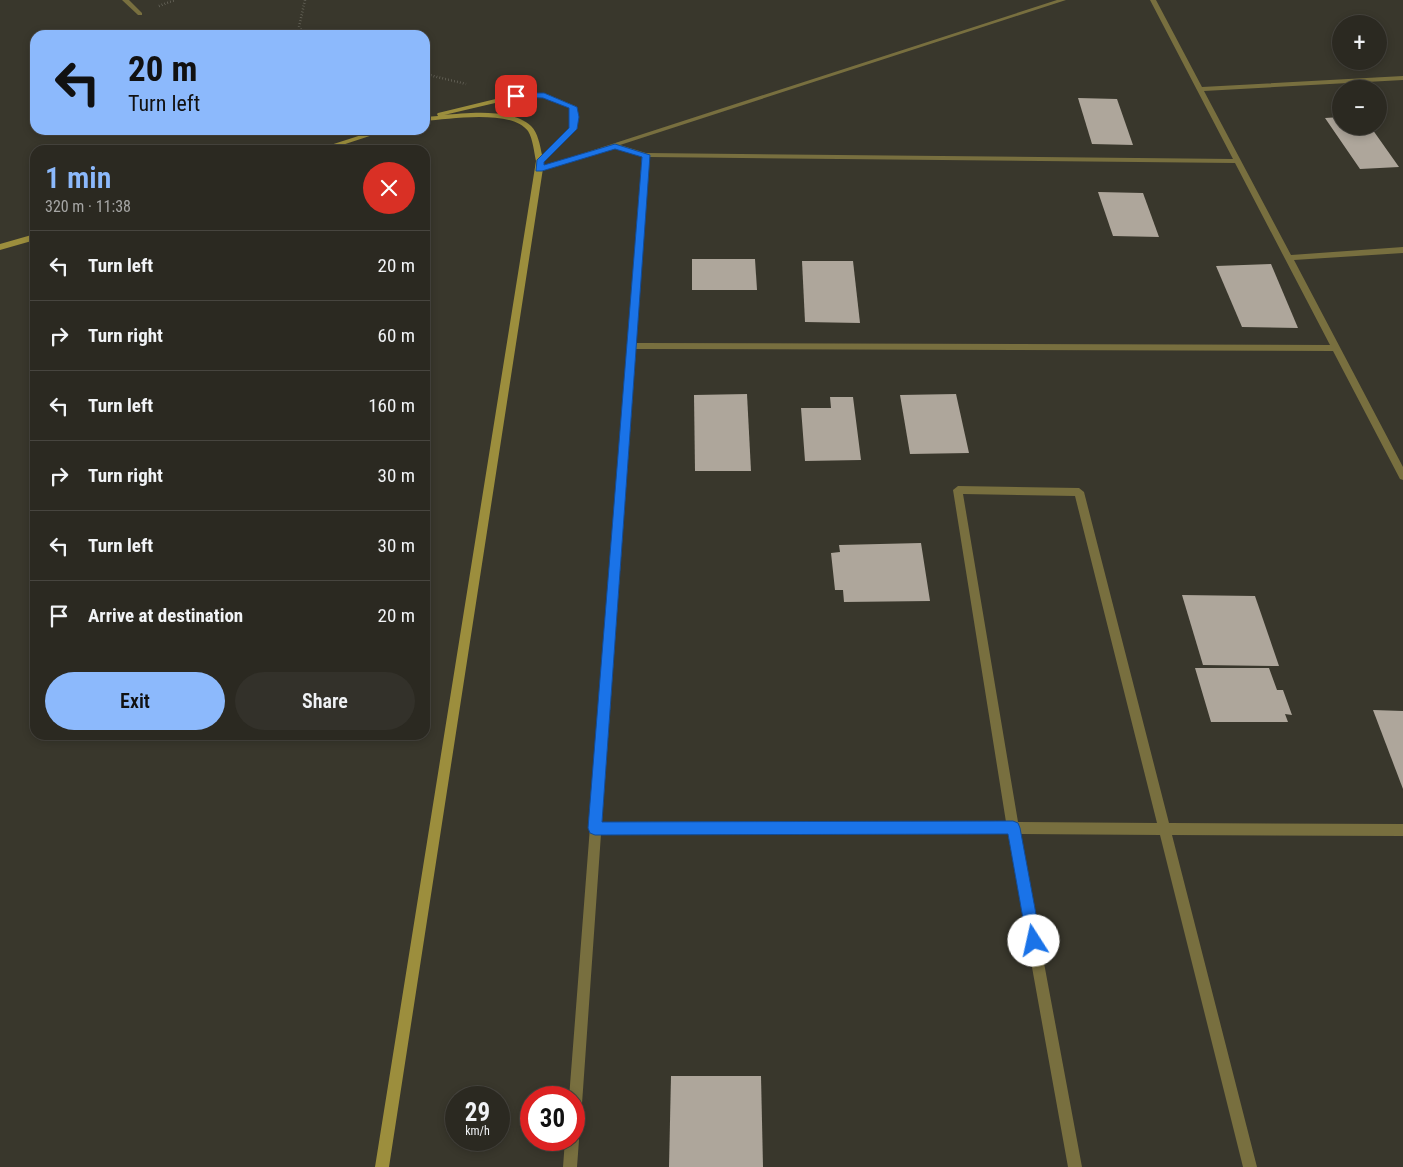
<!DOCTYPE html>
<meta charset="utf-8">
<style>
body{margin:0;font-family:"Roboto Condensed",sans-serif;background:#33312a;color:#f1f3f6;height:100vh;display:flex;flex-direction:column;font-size:19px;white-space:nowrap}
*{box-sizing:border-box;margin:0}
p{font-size:16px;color:#a6a6a5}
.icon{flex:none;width:28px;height:28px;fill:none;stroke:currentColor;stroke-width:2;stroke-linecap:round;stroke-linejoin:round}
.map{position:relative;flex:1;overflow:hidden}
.panel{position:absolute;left:30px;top:145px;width:400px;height:595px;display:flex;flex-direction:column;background:#2b2921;border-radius:15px;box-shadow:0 2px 8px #0003,0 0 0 1px #47453f}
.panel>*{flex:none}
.banner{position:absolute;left:30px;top:30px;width:400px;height:105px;border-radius:15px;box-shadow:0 2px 8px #0003,0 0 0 1px #47453f;background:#8cb9fc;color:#111;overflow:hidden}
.fabs{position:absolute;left:1332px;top:15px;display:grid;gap:10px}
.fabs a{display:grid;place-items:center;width:55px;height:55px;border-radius:50%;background:#2b2921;box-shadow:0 2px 8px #0003,0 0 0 1px #47453f;font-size:25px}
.speed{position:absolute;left:445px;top:1086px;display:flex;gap:10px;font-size:25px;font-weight:700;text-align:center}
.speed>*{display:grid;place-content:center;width:65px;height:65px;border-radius:50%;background:#2b2921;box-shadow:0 2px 8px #0003,0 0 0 1px #47453f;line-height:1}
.speed small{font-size:12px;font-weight:400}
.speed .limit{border:8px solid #d22;background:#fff;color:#111}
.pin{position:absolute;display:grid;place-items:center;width:42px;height:42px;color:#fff;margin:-21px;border-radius:10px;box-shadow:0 2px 8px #0006}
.me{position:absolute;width:55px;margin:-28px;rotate:350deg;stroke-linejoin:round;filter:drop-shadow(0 0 4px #0008)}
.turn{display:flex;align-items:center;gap:18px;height:105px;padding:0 15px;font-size:22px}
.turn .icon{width:65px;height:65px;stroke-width:2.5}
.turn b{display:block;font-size:35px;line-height:42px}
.round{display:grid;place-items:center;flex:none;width:52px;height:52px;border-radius:26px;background:#33312a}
.summary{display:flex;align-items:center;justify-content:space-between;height:85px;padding:0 15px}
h1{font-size:30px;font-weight:600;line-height:38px;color:#8cb9fc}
.primary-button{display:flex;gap:10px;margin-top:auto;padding:10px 15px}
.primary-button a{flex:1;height:58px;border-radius:30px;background:#8cb9fc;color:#111;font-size:20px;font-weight:600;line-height:58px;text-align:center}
.primary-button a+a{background:#33312a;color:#f1f3f6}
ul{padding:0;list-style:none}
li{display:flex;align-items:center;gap:15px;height:70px;padding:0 15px;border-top:1px solid #47453f}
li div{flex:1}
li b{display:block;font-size:19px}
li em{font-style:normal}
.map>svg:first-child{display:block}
.building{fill:#aea69b}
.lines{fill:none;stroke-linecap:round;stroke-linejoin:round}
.path{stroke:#7e7c72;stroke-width:2.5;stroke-dasharray:0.5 2.5;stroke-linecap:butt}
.street{fill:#786f3f;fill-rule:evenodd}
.secondary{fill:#9c8e3d;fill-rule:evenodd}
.route{fill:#1a73e8;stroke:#114b97}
</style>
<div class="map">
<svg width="1403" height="1167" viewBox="0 0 1403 1167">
<rect width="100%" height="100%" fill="#39372c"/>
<g class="building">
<polygon points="1078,98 1117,99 1133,145 1092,144"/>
<polygon points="1341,117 1341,126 1370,126 1399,167 1360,169 1325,118"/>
<polygon points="1098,192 1143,193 1159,237 1113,236"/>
<polygon points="692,259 755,259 757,290 692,290"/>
<polygon points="802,261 853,261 860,323 805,322"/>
<polygon points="1271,264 1298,328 1242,327 1216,266"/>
<polygon points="747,394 751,471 695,471 694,395"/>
<polygon points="956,394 969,453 910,454 900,395"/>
<polygon points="830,397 853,397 861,460 805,461 801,408 831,408"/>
<polygon points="921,543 930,601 844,602 843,590 835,590 831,553 840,552 839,545"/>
<polygon points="1182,595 1255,596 1279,666 1203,665"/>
<polygon points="1195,668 1269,668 1277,690 1283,690 1292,715 1285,714 1288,722 1211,722"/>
<polygon points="1373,710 1403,711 1403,789"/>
<polygon points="671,1076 761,1076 763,1167 669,1167"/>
</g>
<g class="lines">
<g class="path">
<polyline points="305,0 299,27 306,35"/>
<polyline points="159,6 175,0"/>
<polyline points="425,74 466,84"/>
</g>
<g class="street">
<polygon points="122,0 129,0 142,13 142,15 138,15"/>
<path d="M 1057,0 L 1066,0 L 620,145 L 646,153 L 1233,159 L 1150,0 L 1156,0 L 1202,87 L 1403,76 L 1403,80 L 1204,91 L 1291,255 L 1403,247 L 1403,253 L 1294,260 L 1403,467 L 1403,480 L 1400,479 L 1333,351 L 636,349 L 602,822 L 1006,822 L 953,490 L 958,486 L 1079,488 L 1084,492 L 1169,823 L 1403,824 L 1403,836 L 1172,835 L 1257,1167 L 1243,1167 L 1160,835 L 1020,834 L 1082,1167 L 1068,1167 L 1008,834 L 601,834 L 581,1118 L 579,1123 L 574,1125 L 574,1098 L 569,1098 L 642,156 L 613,148 L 542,171 L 536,171 L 535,169 ZM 649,157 L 1235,163 L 1330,345 L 636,343 ZM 963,494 L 1075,496 L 1157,823 L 1018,822 Z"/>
<polygon points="574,1134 577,1135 579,1140 577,1167 563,1167 565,1140 574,1140"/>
</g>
<g class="secondary">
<path d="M 544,93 L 575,106 L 578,117 L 577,129 L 544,162 L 389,1167 L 375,1167 L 536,161 C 534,152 533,139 528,131 C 511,109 449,119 425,121 L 425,117 L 438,116 L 437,114 L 438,113 L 516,94 ZM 543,97 L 570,108 L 572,117 L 570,128 L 542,155 C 540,145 538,133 531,126 C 512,108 468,113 444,115 L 516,98 Z"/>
<polygon points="377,130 388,130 327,150 315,150"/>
<polygon points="35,234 35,240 0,250 0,244"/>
</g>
</g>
<polygon class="route" points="516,93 544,93 577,107 579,117 577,129 544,162 544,165 615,144 650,155 602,822 1013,821 1018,823 1020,828 1041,941 1039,946 1034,948 1029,946 1027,941 1008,834 595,835 590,833 588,828 642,157 615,149 542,171 536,171 537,160 569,128 569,108 543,98 513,97 512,96"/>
</svg>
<div class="fabs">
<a>+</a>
<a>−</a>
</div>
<div class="speed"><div>29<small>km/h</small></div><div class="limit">30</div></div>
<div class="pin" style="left:516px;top:96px;background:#d93025"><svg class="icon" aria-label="arrive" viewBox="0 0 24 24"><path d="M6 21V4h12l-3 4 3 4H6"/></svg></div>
<svg class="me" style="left:1034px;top:941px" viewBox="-20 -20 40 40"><circle r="19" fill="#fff"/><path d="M0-13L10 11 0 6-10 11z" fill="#1a73e8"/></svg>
<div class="banner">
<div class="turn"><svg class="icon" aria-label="left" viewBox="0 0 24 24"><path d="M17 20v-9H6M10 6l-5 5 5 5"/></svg><div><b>20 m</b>Turn left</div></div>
</div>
<section class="panel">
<div class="summary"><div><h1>1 min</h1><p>320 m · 11:38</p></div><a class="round" style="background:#d93025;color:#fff"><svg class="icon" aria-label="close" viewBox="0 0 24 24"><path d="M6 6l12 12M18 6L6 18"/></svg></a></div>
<ul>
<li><svg class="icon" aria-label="left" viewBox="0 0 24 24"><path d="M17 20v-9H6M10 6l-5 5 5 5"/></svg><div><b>Turn left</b></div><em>20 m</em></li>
<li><svg class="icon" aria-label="right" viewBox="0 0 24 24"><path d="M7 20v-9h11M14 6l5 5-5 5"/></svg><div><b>Turn right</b></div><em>60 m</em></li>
<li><svg class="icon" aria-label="left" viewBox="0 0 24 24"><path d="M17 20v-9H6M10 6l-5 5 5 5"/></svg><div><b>Turn left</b></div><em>160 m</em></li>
<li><svg class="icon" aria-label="right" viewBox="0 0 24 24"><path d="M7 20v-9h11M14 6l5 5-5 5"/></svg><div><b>Turn right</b></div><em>30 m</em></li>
<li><svg class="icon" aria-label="left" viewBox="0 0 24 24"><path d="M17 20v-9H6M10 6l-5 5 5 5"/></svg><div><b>Turn left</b></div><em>30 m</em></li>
<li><svg class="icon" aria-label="arrive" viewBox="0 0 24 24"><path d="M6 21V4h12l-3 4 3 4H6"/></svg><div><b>Arrive at destination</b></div><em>20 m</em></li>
</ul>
<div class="primary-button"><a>Exit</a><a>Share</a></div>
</section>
</div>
